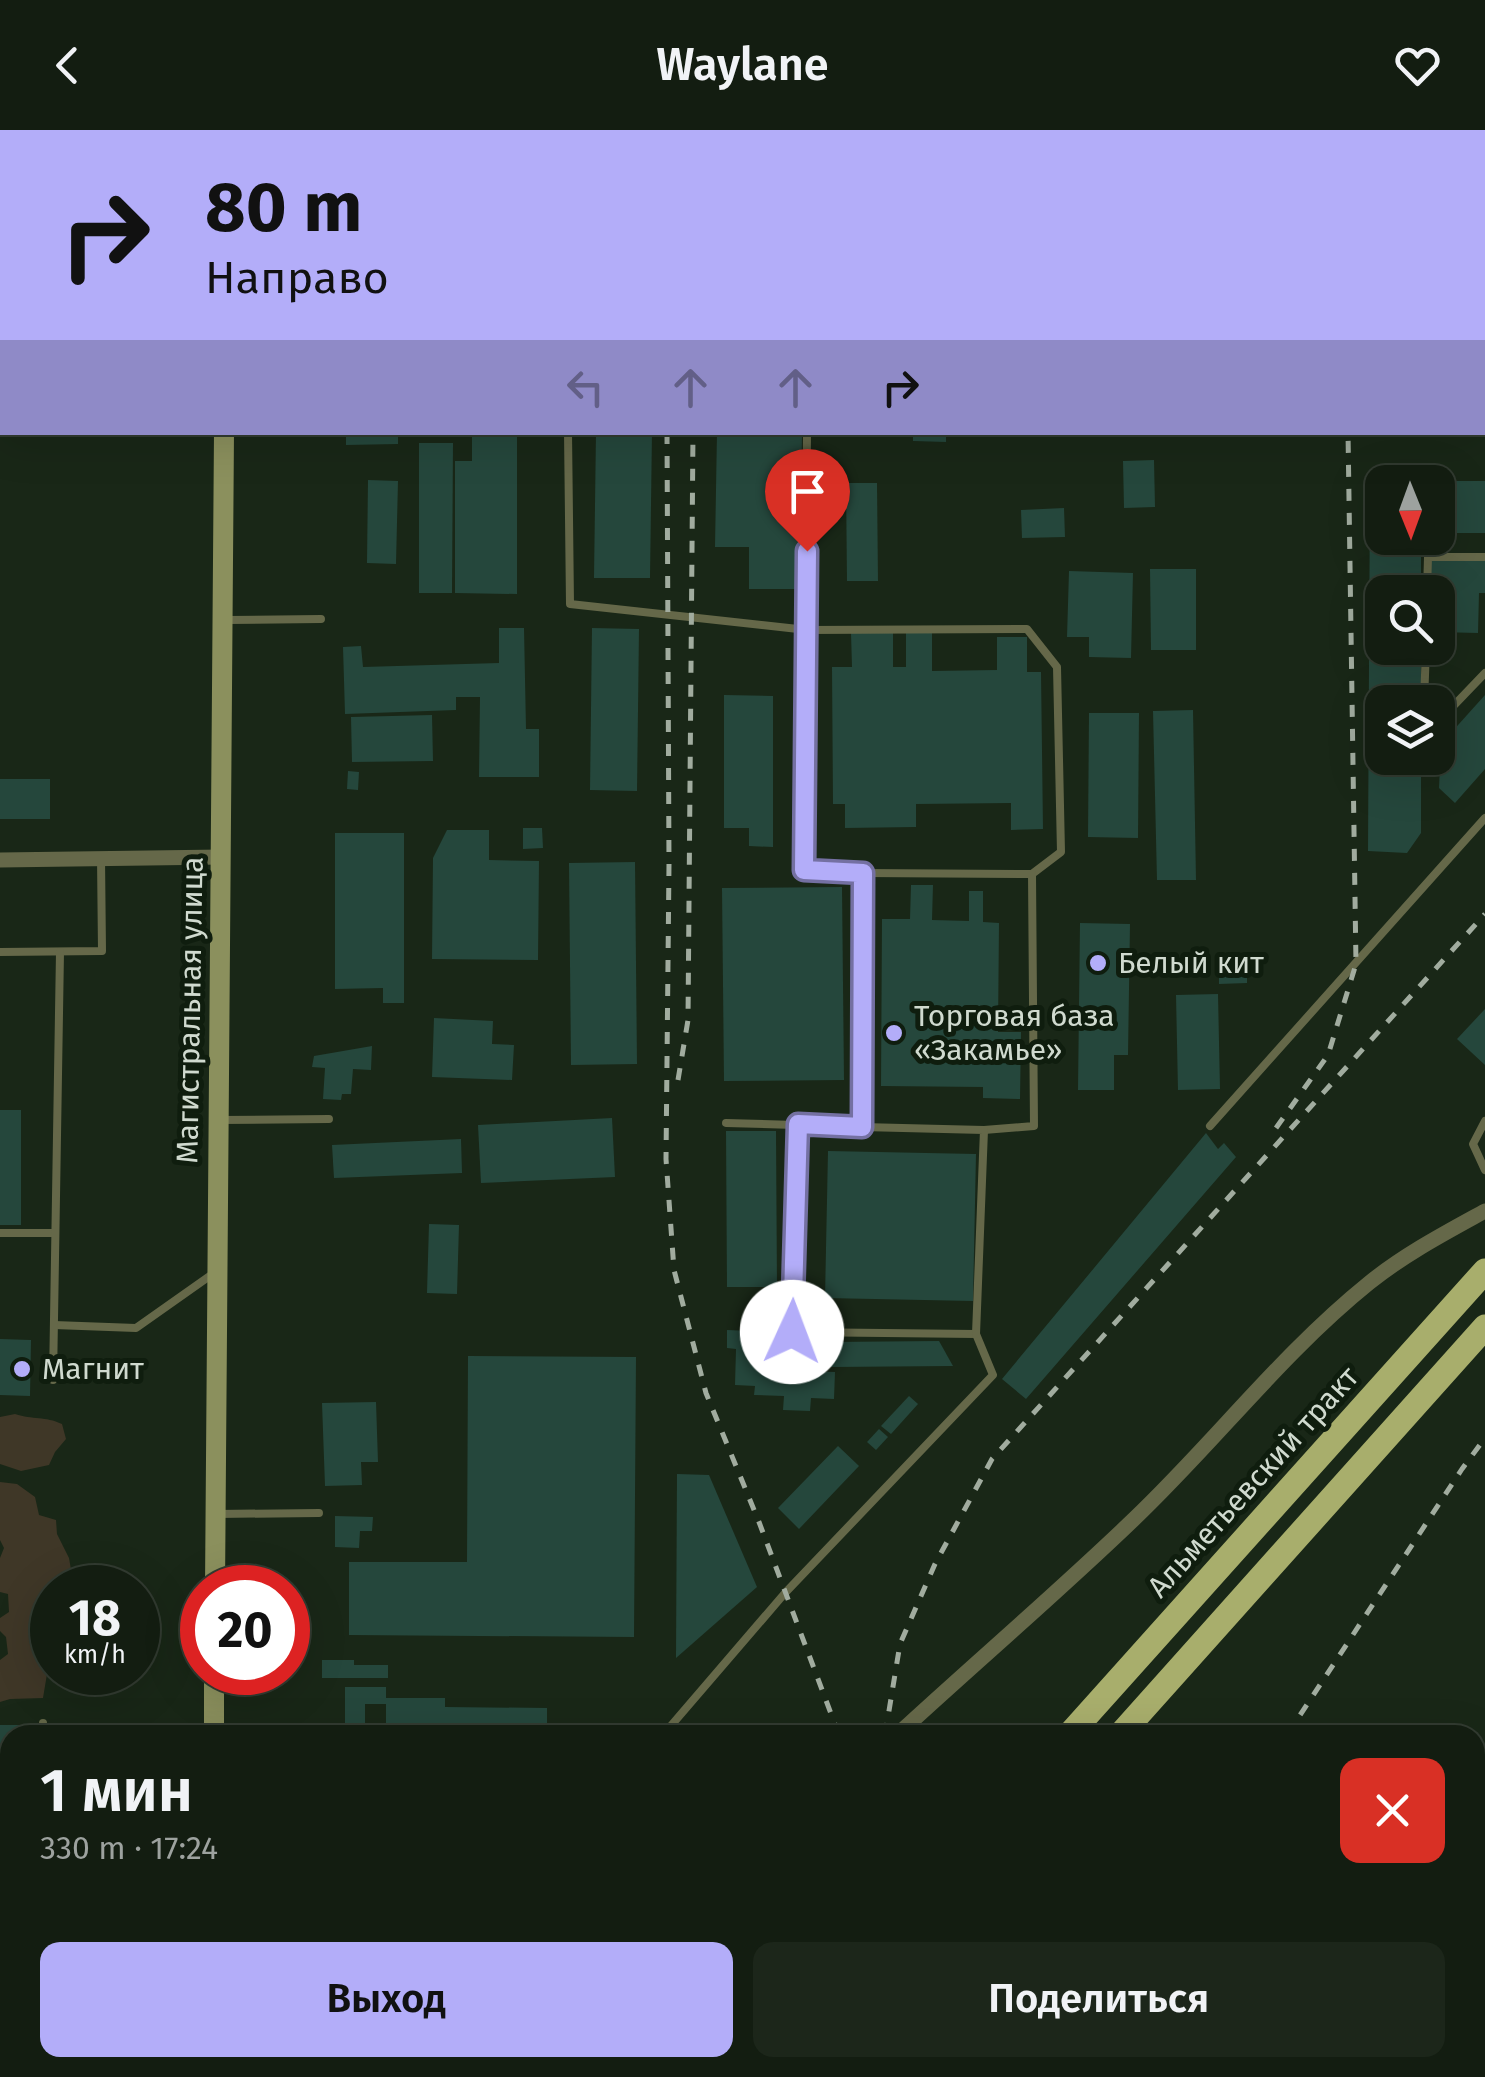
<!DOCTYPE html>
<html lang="ru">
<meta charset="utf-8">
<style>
body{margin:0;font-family:"Fira Sans",sans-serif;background:#1c261a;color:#f1f3f6;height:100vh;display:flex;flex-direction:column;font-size:38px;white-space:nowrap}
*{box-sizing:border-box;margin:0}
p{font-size:32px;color:#9da29f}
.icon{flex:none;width:55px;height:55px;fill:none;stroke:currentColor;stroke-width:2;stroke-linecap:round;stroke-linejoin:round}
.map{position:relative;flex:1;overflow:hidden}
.drawer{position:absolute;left:0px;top:1595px;width:1485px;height:352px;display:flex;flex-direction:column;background:#131d11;border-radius:30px 30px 0 0;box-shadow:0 10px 40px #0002,0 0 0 2px #323b31}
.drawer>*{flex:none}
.hud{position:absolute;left:0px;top:0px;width:1485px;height:305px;box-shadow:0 10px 40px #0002,0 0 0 2px #323b31;background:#b3adf9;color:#111;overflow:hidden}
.needle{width:65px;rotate:179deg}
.controls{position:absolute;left:1365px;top:335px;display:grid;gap:20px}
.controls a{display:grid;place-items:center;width:90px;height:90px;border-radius:20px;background:#131d11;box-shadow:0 10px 40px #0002,0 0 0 2px #323b31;font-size:50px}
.speed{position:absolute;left:30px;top:1435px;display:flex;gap:20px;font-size:50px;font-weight:700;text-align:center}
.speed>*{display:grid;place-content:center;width:130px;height:130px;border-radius:50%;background:#131d11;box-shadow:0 10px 40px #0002,0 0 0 2px #323b31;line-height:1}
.speed small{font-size:25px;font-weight:400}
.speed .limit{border:15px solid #d22;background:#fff;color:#111}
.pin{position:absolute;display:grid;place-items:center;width:85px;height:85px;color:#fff;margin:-102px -42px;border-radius:50% 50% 50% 0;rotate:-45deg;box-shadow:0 0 10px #0007}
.pin .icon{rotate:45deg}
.me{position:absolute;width:110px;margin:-55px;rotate:2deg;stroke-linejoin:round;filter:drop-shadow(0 0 8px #0008)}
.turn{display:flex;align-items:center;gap:35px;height:210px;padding:0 40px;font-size:45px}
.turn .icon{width:130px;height:130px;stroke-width:2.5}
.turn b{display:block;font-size:70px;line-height:85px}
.lanes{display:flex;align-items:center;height:95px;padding:0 40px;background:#0003;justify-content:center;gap:50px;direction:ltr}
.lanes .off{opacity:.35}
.round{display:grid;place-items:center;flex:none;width:105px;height:105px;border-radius:20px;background:#1c261a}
.headline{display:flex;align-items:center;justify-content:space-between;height:170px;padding:0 40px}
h1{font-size:60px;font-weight:600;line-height:75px}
.button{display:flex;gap:20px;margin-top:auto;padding:20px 40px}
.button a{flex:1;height:115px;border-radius:20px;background:#b3adf9;color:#111;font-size:40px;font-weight:600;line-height:115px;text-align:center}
.button a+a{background:#1c261a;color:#f1f3f6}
header{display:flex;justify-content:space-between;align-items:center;height:130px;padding:0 40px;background:#131d11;font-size:45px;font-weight:600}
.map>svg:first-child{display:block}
.green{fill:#3f3727}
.building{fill:#25473c}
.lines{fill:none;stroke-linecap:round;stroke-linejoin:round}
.service{stroke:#656849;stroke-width:8}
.minor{stroke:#656849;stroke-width:15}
.tertiary{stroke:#656849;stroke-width:20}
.secondary{stroke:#8b905d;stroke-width:20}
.primary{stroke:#a8ae6c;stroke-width:25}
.rail{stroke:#a1ac9f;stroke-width:5;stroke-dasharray:12 12;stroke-linecap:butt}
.route-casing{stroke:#7470a2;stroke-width:25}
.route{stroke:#b3adf9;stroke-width:18}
.poi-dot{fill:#b3adf9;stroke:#0f1d0e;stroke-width:4}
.labels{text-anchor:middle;stroke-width:10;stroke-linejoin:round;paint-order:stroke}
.poi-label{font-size:30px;fill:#d0dacf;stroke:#0f1d0e;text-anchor:start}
.street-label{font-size:30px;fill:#d0dacf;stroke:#0f1d0e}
</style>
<header><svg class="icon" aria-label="back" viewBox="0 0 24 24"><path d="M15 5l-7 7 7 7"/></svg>Waylane<svg class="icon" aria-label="heart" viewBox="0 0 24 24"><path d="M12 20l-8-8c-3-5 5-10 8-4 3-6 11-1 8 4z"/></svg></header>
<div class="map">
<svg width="1485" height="1947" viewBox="0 0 1485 1947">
<rect width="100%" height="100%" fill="#192717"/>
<g class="green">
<path d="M 15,1284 C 33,1290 45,1286 62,1294 L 66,1309 L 55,1322 L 49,1335 L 21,1341 L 0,1334 L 0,1287 Z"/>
<polygon points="0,1352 17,1354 35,1367 39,1385 56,1390 57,1404 69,1428 74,1457 52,1458 52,1514 43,1568 10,1569 0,1572 0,1530 8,1524 6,1507 0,1501 0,1488 9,1482 8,1464 0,1462 0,1428 4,1418 0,1410"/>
<polygon points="0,1746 10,1747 10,1938 193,1938 193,1947 0,1947"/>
<polygon points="218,1938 437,1938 427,1947 218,1947"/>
<polygon points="635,1938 740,1938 731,1947 623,1947"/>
</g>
<g class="building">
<polygon points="346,302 398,302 398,314 346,315"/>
<polygon points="472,302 517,302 517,464 455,463 455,331 472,331"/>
<polygon points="596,302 652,302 650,448 594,448"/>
<polygon points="717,302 802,302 800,459 749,459 749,417 715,417"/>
<polygon points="913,302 946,302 946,312 913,311"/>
<polygon points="419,313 453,313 452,463 419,463"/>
<polygon points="1154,330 1155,377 1124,378 1123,331"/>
<polygon points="368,350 398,351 396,434 367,433"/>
<polygon points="1370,350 1382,350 1382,408 1421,408 1421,462 1382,462 1382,518 1421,518 1421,572 1382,572 1382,628 1421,628 1421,703 1407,723 1368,721"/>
<rect x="1438" y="351" width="47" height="52"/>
<polygon points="846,353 877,353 878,451 847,451"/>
<polygon points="1064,378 1065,407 1022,408 1021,380"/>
<polygon points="1429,428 1485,429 1485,463 1479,463 1478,503 1438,502 1438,462 1429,462"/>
<polygon points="1150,439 1196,439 1196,520 1151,520"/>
<polygon points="1069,441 1133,443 1131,528 1089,527 1089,507 1067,507"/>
<polygon points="499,498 524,498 526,599 539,599 539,647 479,647 480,567 456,567 456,580 345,584 343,517 361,516 363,537 499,533"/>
<polygon points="592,498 639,499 637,661 590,660"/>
<polygon points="893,502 893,537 906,537 906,503 932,503 932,541 997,540 997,507 1027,507 1027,542 1041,542 1043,699 1011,700 1011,673 916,674 916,697 845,698 845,674 833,674 832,537 852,537 851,503"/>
<polygon points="724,565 773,566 773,717 749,716 749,698 724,698"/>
<polygon points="1485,565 1485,639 1455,673 1439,658 1441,614"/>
<polygon points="1193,580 1196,750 1157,750 1153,581"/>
<polygon points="1089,583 1139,583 1138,708 1088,707"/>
<polygon points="432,585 433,631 352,632 351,587"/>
<polygon points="348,641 359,642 358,660 347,659"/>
<rect x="0" y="649" width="50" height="40"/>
<polygon points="523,698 542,698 543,718 523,719"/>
<polygon points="447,700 489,700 489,730 539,731 538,830 432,829 433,728"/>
<polygon points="335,703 404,703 404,873 383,873 383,858 335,859"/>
<polygon points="635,732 637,934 571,935 569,733"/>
<polygon points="911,755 933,755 932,790 969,791 969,761 983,761 983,792 999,793 998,902 1021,902 1020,969 983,968 983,957 881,956 882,789 910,789"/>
<polygon points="842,757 844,950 724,951 722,758"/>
<polygon points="1080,793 1130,794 1128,925 1114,925 1114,960 1078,960"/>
<polygon points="1219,836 1247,836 1247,853 1219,854"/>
<polygon points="1218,864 1220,959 1178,960 1176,865"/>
<polygon points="1485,879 1485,935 1457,909"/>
<polygon points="434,888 493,891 492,914 514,915 512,950 432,947"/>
<polygon points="372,916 371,940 353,939 351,964 342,964 341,970 323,969 325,938 312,937 314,926"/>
<rect x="0" y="980" width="21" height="115"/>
<polygon points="612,988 615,1047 481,1053 478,995"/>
<polygon points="726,1001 776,1001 777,1157 727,1157"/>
<polygon points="1206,1003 1218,1019 1224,1013 1236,1027 1026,1269 1002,1249"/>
<polygon points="461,1009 462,1043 334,1048 332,1015"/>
<polygon points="828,1021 976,1024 973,1171 825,1168"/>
<polygon points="429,1094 459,1095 457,1164 427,1163"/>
<polygon points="727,1200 776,1202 775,1228 783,1229 783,1240 835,1242 834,1269 811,1268 810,1281 783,1280 784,1266 754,1265 755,1256 735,1255 736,1219 727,1218"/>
<polygon points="0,1209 31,1210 30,1266 0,1265"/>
<polygon points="939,1211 953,1236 831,1237 831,1212"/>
<polygon points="468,1226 636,1227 634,1507 349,1505 349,1432 467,1432"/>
<polygon points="909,1266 918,1274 891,1304 881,1296"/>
<polygon points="376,1272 378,1332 361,1332 362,1355 325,1356 322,1273"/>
<polygon points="879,1299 888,1307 876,1320 867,1312"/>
<polygon points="838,1316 859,1336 799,1399 778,1378"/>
<polygon points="677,1344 709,1345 757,1457 676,1528"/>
<polygon points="335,1386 373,1387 372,1401 360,1401 359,1418 335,1417"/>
<polygon points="322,1530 354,1530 354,1535 388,1535 388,1548 322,1548"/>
<polygon points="345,1557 386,1557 386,1568 445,1568 445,1577 547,1578 547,1605 444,1605 444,1602 419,1602 419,1605 386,1605 386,1574 365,1574 365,1599 345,1599"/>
<polygon points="0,1595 20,1595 20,1605 10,1605 10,1670 0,1670"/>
</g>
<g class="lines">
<g class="service">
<polyline points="815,0 815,2"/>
<polyline points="1014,0 1014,2"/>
<polyline points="574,2 575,0"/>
<polyline points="0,198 2,198"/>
<polyline points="0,270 2,270"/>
<polyline points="568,302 570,474 807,500 1027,499 1057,537 1061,722 1032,744"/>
<polyline points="1427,462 1428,427 1485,427"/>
<polyline points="227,490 321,489"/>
<polyline points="1424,572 1426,518"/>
<polyline points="1438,592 1485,543"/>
<polyline points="863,743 1032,744 1034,996 984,1000"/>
<polyline points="0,822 102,821 101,728"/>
<polyline points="219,990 329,989"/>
<polyline points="1485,991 1473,1014 1485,1040"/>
<polyline points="726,993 862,997"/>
<polyline points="798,994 792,1202 976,1204"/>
<polyline points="1210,996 1485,688"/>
<polyline points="0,1103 55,1103"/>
<polyline points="54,1195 136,1198 214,1143"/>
<polyline points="53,1250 60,822"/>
<polyline points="216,1384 319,1383"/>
<polyline points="43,1593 43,1605"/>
<polyline points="663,1605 785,1463 993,1245 976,1204 984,1000 862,997 863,743 804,741 807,302"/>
<polyline points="0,1680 10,1680"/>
</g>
<g class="minor">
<polyline points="0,730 222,727"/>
<path d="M 897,1605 C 975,1533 1056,1464 1133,1390 C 1214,1313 1282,1223 1369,1153 C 1405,1124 1445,1103 1485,1081"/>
</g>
<polyline class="tertiary" points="0,1738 10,1738"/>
<g class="secondary">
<polyline points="229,2 229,0"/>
<polyline points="215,1458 224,302"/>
<polyline points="214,1605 214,1542"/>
<polyline points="875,1938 875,1947"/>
<polyline points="210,1947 210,1938"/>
<polyline points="615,1947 628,1938"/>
</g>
<g class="primary">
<polyline points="1069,1605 1485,1141"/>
<polyline points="1120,1605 1485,1197"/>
<polyline points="764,1947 772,1938"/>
<polyline points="813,1947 821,1938"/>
</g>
<g class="rail">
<polyline points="666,0 666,2"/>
<polyline points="1345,0 1345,2"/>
<polyline points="696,2 696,0"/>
<polyline points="667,302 669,734 666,1029 674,1140 706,1263 759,1392 839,1605"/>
<polyline points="678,950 688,890 693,302"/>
<polyline points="1276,998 1328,925 1356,834 1348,302"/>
<polyline points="885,1605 900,1514 935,1434 992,1329 1485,784"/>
<polyline points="1287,1605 1462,1339 1485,1308"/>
<polyline points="900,1947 901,1938"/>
<polyline points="1068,1947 1074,1938"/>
</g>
</g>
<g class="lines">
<defs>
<polyline id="route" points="792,1202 798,994 862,997 863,743 804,740 807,421"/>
</defs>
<use href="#route" class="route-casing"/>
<use href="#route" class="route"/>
</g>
<g class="poi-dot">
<circle cx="1098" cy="833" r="10"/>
<circle cx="894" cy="903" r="10"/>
<circle cx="22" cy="1239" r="10"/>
</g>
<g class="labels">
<g class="poi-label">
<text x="1118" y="843">Белый кит</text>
<text x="914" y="896">Торговая база<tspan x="914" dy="34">«Закамье»</tspan></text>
<text x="42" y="1249">Магнит</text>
</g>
<g class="street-label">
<text transform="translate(190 880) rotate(-89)" y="10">Магистральная улица</text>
<text transform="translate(1253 1352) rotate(-48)" y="10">Альметьевский тракт</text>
</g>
</g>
</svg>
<div class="controls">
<a><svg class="needle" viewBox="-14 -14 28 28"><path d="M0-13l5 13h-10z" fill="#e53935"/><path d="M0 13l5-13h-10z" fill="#9da29f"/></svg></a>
<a><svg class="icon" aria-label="search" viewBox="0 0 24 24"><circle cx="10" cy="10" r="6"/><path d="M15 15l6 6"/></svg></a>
<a><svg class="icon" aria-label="layers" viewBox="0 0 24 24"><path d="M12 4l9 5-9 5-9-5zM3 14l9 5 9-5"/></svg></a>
</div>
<div class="speed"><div>18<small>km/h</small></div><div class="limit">20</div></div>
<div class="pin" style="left:807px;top:421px;background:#d93025"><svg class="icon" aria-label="arrive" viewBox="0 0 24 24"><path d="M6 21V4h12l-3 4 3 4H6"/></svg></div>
<svg class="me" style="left:792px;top:1202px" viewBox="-20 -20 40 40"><circle r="19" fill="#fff"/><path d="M0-13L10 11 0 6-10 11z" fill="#b3adf9"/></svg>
<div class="hud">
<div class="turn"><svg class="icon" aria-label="right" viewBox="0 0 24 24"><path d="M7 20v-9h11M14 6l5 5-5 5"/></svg><div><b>80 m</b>Направо</div></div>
<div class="lanes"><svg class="icon off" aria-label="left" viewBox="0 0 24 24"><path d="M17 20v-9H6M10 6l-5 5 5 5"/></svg><svg class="icon off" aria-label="ahead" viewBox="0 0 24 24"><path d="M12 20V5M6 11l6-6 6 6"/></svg><svg class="icon off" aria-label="ahead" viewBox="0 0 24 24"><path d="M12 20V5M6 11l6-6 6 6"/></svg><svg class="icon" aria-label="right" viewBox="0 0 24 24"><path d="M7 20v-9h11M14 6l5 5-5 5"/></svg></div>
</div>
<section class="drawer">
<div class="headline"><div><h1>1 мин</h1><p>330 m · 17:24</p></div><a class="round" style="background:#d93025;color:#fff"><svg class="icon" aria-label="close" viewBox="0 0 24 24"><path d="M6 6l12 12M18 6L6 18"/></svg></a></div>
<div class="button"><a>Выход</a><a>Поделиться</a></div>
</section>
</div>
